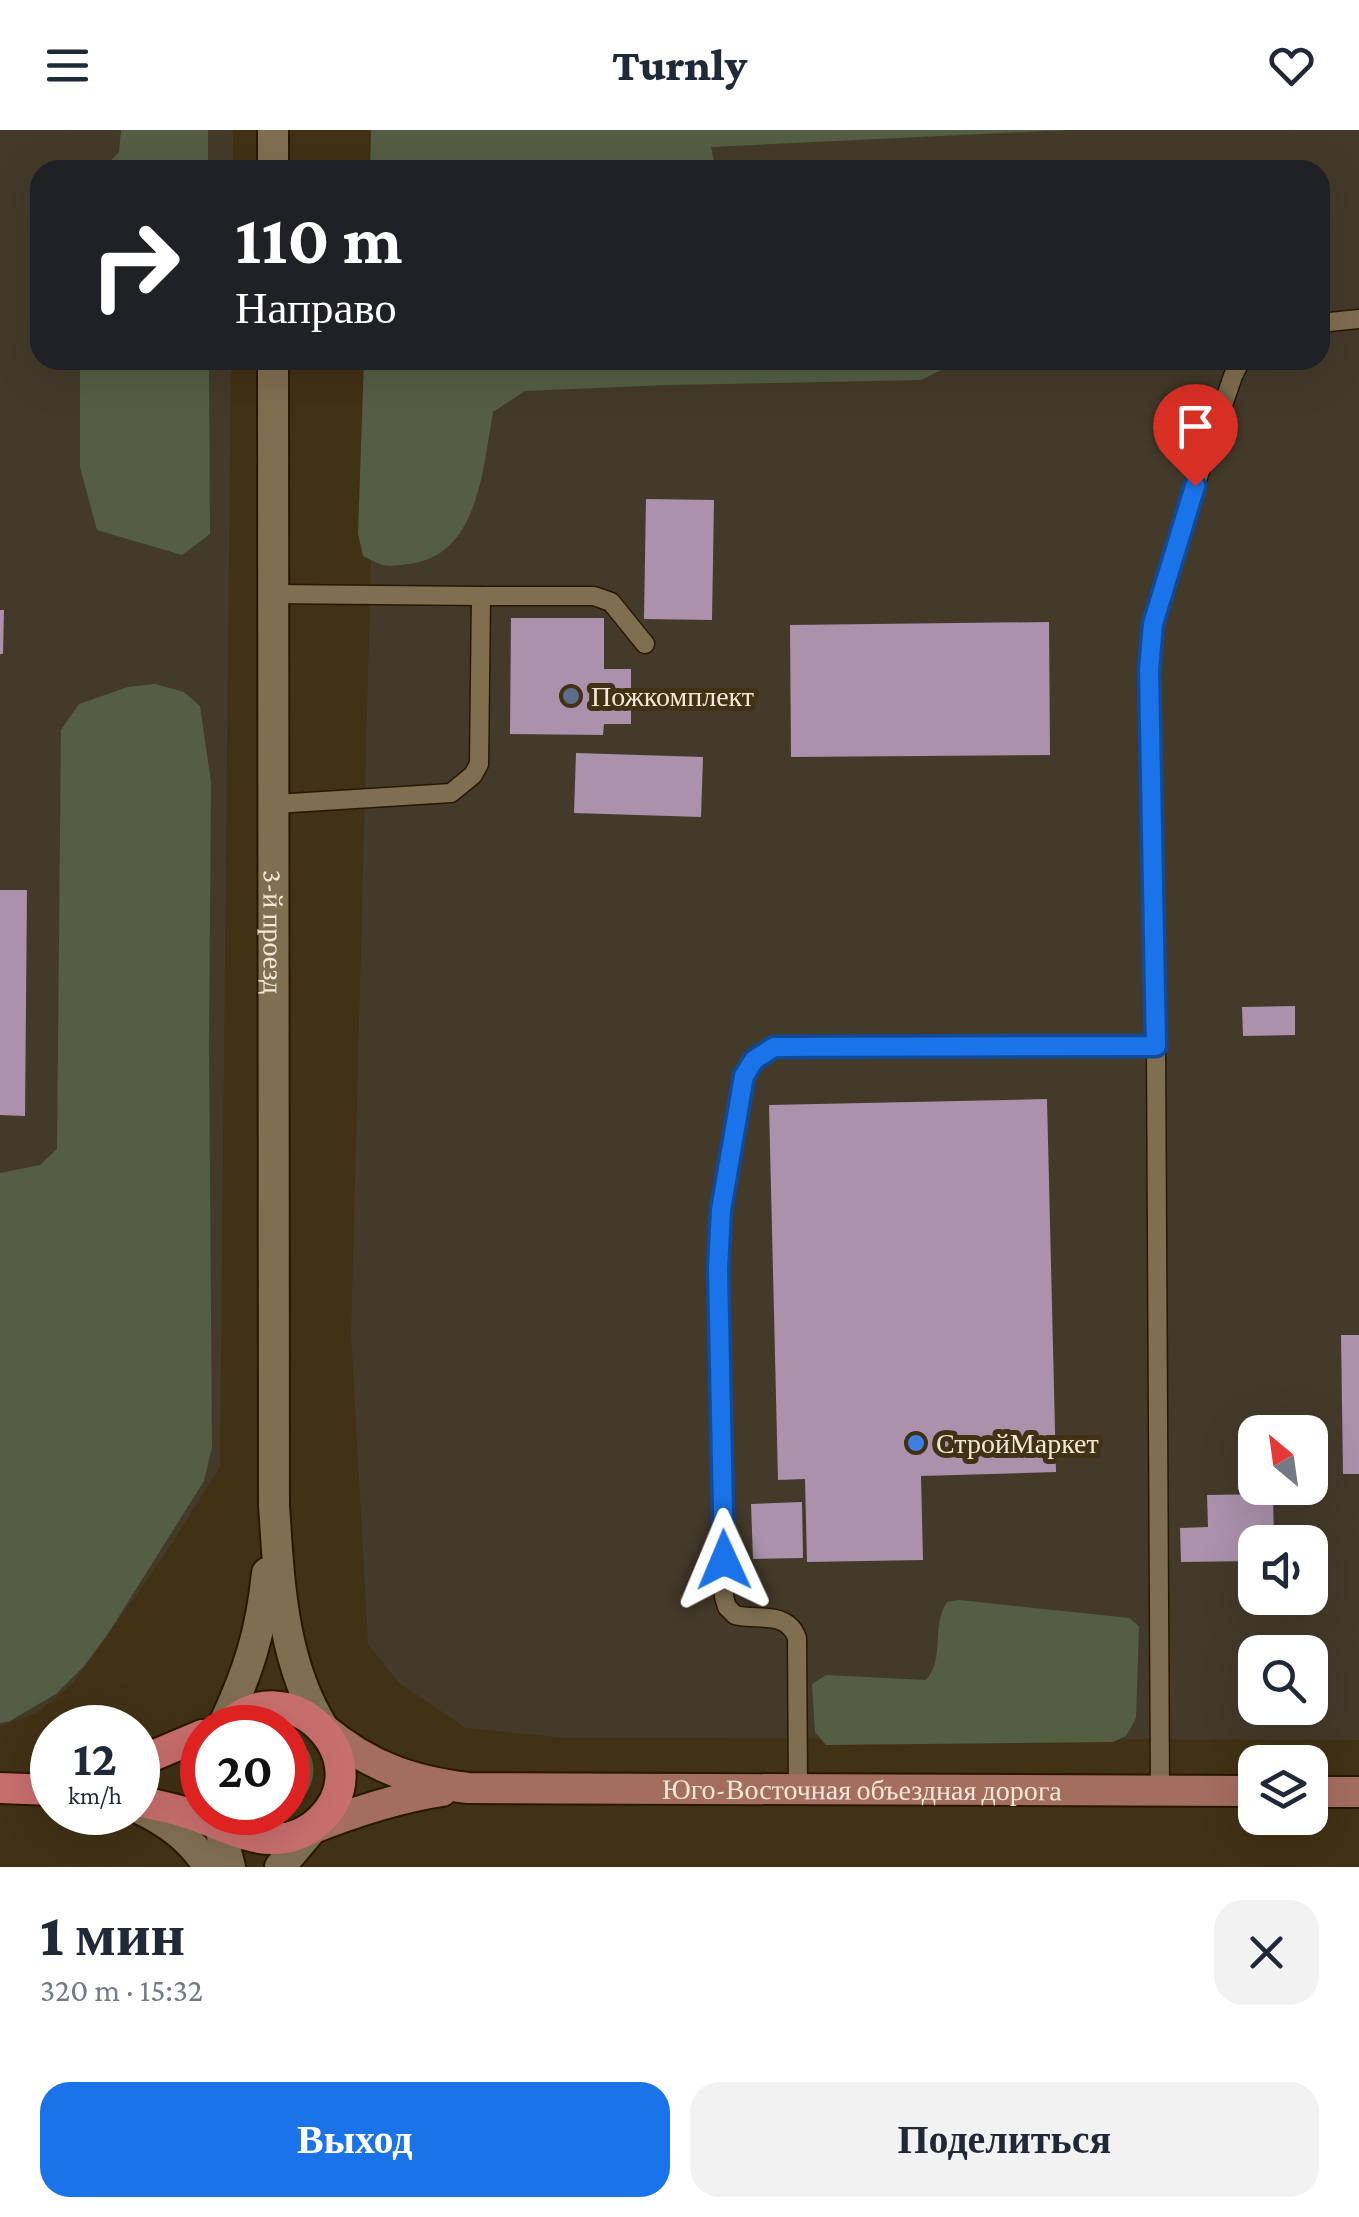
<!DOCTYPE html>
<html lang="ru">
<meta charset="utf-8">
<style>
body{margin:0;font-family:"Crimson Pro",serif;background:#f2f2f3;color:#1f2937;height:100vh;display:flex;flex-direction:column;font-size:38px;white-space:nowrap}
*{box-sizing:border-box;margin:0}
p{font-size:32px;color:#747a83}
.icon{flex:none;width:55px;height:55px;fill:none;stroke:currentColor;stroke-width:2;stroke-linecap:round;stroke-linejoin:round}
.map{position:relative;height:1737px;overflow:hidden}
.details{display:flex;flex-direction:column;background:#fff;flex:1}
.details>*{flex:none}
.hud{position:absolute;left:30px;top:30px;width:1300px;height:210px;border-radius:30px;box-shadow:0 10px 40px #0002;background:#202124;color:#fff;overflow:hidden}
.needle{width:65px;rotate:331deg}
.fabs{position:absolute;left:1238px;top:1285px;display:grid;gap:20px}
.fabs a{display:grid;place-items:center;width:90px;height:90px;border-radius:20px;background:#fff;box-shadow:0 10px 40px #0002;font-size:50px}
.speed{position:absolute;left:30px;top:1575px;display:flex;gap:20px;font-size:50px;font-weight:700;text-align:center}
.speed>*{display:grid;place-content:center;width:130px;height:130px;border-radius:50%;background:#fff;box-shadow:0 10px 40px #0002;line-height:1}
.speed small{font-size:25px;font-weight:400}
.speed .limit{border:15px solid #d22;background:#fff;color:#111}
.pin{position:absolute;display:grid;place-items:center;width:85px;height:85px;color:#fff;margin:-102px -42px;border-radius:50% 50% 50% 0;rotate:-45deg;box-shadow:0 0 10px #0007}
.pin .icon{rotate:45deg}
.me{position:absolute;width:110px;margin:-55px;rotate:359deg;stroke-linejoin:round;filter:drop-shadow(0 0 8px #0008)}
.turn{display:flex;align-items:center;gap:35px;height:210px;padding:0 40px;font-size:45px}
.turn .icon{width:130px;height:130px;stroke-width:2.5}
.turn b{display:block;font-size:70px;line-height:85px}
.round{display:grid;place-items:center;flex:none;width:105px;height:105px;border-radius:30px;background:#f2f2f3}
.summary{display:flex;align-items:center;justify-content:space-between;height:170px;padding:0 40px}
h1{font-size:60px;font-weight:800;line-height:75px}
.cta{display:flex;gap:20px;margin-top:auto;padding:20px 40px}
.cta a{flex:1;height:115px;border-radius:30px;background:#1a73e8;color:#fff;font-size:40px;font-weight:800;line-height:115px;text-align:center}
.cta a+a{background:#f2f2f3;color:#1f2937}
header{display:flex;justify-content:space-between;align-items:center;height:130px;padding:0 40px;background:#fff;font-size:45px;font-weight:800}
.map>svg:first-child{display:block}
.industrial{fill:#443a2a;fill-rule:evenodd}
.green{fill:#545e44}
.building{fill:#ab91ab}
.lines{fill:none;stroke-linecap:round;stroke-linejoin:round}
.service-casing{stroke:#281800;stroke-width:21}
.minor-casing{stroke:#281800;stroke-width:34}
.tertiary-casing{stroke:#281800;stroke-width:34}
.secondary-casing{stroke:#281800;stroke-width:34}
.primary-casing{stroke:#281800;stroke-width:34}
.service{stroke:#806e51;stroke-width:18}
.minor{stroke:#806e51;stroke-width:30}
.tertiary{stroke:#806e51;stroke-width:30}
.secondary{stroke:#a46e5f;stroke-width:30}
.primary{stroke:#c86f6d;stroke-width:30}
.route-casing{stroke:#114b97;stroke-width:25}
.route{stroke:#1a73e8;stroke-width:18}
.service-dot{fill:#5c6f8a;stroke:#413115;stroke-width:4}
.shop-dot{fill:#3f7fe0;stroke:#413115;stroke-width:4}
.labels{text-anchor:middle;stroke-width:10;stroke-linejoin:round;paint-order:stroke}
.poi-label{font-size:28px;fill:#f3e8d8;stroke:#413115;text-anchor:start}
.street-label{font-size:28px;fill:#f3e8d8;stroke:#413115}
</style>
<header><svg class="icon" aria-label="menu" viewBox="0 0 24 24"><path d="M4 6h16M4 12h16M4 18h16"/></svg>Turnly<svg class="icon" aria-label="heart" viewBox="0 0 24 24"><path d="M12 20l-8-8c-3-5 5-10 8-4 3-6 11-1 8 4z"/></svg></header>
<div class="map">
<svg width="1359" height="1737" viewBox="0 0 1359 1737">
<rect width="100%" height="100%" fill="#413115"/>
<g class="industrial">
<polygon points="0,0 233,0 233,40 40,40 40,230 231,230 220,1337 161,1430 73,1554 35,1584 0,1596"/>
<path d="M 382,0 L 1359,0 L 1359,1610 L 565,1608 L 466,1598 L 399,1553 L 368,1514 L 351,1204 L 376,230 L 1320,230 L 1320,40 L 381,40 ZM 1255,1302 L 1310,1302 L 1310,1358 L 1255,1358 ZM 1255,1412 L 1310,1412 L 1310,1468 L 1255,1468 ZM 1255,1522 L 1310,1522 L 1310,1578 L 1255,1578 Z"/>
</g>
<g class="green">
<polygon points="121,0 208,0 208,40 102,40 119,22"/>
<polygon points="371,0 1067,0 711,17 716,40 370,40"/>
<polygon points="80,230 209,230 210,404 182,425 97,400 80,337"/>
<path d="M 364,230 L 961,230 L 921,250 L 670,255 L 525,261 L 493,282 C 483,337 479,427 408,434 C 385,437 384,437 363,426 L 358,404 Z"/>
<polygon points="155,554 184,562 200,576 211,652 209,915 212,1317 204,1351 109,1502 84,1536 56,1564 10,1591 0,1593 0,1043 40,1035 57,1019 61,600 79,574 128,557"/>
<path d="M 959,1470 L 1129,1488 L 1139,1496 L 1136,1588 L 1126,1606 L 1113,1612 L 826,1615 L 815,1602 L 812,1554 L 826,1545 L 926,1550 C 946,1527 930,1499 947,1472 Z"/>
<path d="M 288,1603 C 323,1621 321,1661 288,1679 Z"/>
</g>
<g class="building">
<polygon points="646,369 714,370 712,490 644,489"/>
<polygon points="0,480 4,480 3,524 0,524"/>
<polygon points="511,488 604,488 604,539 631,539 631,594 604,594 603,605 510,604"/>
<polygon points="1049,492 1050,625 791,627 790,495"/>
<polygon points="576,623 703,627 701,687 574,683"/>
<polygon points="0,760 27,760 25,986 0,985"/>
<polygon points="1295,876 1295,905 1243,906 1242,877"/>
<polygon points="1047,969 1056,1342 921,1346 923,1430 807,1432 805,1349 778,1350 769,975"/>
<polygon points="1341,1205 1359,1205 1359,1344 1343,1344"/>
<polygon points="1273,1364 1274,1412 1255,1412 1255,1431 1181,1432 1180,1398 1208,1397 1207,1365"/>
<polygon points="802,1372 803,1428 753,1429 751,1374"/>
</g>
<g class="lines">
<defs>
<g id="service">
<polyline points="1320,193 1359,189"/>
<polyline points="273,464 481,466 479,634 473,645 451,663 275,674"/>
<polyline points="481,466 594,466 611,472 645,514"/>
<polyline points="1156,917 1149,540 1153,494 1195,356 1233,246 1241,230"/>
<path d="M 798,1660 L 797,1508 C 787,1480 758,1491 735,1485 L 727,1477 L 724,1467 L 719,1139 L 721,1080 L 745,946 C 751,931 761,925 774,917 L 1156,917 L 1160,1661"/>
</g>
<g id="minor">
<path d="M 138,1678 C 168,1692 190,1708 209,1737"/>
<polyline points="216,1682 230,1737"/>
<polyline points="280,1737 317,1693"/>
</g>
<g id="tertiary">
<polyline points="273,0 273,40"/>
<path id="s1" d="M 273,230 L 274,1375 C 279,1451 282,1533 324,1599"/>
<path d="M 222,1598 C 248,1543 261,1503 267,1443"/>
</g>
<g id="secondary">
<path id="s2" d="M 324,1599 C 369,1636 410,1651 468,1658 L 1255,1661"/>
<polyline points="1310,1662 1359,1662"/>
<path d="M 306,1701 C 351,1683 395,1668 442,1661"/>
</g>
<g id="primary">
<polyline points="138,1632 202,1605"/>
<polyline points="0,1658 52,1660"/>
<path d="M 138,1671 C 155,1675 173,1678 190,1684 C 216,1692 245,1709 272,1709 C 290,1710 308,1702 321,1689 C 382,1629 287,1533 225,1598"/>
</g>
</defs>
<use href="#service" class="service-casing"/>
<use href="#minor" class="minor-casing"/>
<use href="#tertiary" class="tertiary-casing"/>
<use href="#secondary" class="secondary-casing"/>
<use href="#primary" class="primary-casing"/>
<use href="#service" class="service"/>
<use href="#minor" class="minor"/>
<use href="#tertiary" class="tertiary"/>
<use href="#secondary" class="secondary"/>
<use href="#primary" class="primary"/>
</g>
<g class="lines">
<defs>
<polyline id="route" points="724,1430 718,1139 721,1080 744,946 754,930 774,917 1156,916 1149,540 1153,494 1195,356"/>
</defs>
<use href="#route" class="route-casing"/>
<use href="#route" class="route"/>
</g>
<circle class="service-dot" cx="571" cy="566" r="10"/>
<circle class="shop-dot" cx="916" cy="1313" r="10"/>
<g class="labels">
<g class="poi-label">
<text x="591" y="576">Пожкомплект</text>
<text x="936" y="1323">СтройМаркет</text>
</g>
<g class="street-label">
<text dy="10" stroke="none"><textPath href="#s1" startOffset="572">3-й проезд</textPath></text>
<text dy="10" stroke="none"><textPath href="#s2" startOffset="552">Юго-Восточная объездная дорога</textPath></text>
</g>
</g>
</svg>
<div class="fabs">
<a><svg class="needle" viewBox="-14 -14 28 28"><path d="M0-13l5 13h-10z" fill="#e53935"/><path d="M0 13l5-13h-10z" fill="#747a83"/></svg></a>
<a><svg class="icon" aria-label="sound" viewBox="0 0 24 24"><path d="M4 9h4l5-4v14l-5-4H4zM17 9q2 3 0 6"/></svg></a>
<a><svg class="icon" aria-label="search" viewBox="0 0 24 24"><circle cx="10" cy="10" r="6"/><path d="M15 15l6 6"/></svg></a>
<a><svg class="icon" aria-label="layers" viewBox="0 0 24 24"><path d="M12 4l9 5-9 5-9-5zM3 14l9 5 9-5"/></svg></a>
</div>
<div class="speed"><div>12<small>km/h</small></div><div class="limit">20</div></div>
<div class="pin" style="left:1195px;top:356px;background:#d93025"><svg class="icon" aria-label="arrive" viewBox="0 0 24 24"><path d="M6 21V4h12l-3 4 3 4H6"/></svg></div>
<svg class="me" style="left:724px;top:1430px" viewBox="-20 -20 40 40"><path d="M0-17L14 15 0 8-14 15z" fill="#1a73e8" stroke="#fff" stroke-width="4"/></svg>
<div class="hud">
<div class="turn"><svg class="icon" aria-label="right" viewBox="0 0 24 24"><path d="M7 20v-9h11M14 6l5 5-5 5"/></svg><div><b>110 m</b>Направо</div></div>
</div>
</div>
<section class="details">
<div class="summary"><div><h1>1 мин</h1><p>320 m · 15:32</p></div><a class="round"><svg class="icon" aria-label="close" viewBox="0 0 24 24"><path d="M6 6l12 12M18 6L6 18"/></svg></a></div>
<div class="cta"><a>Выход</a><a>Поделиться</a></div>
</section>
